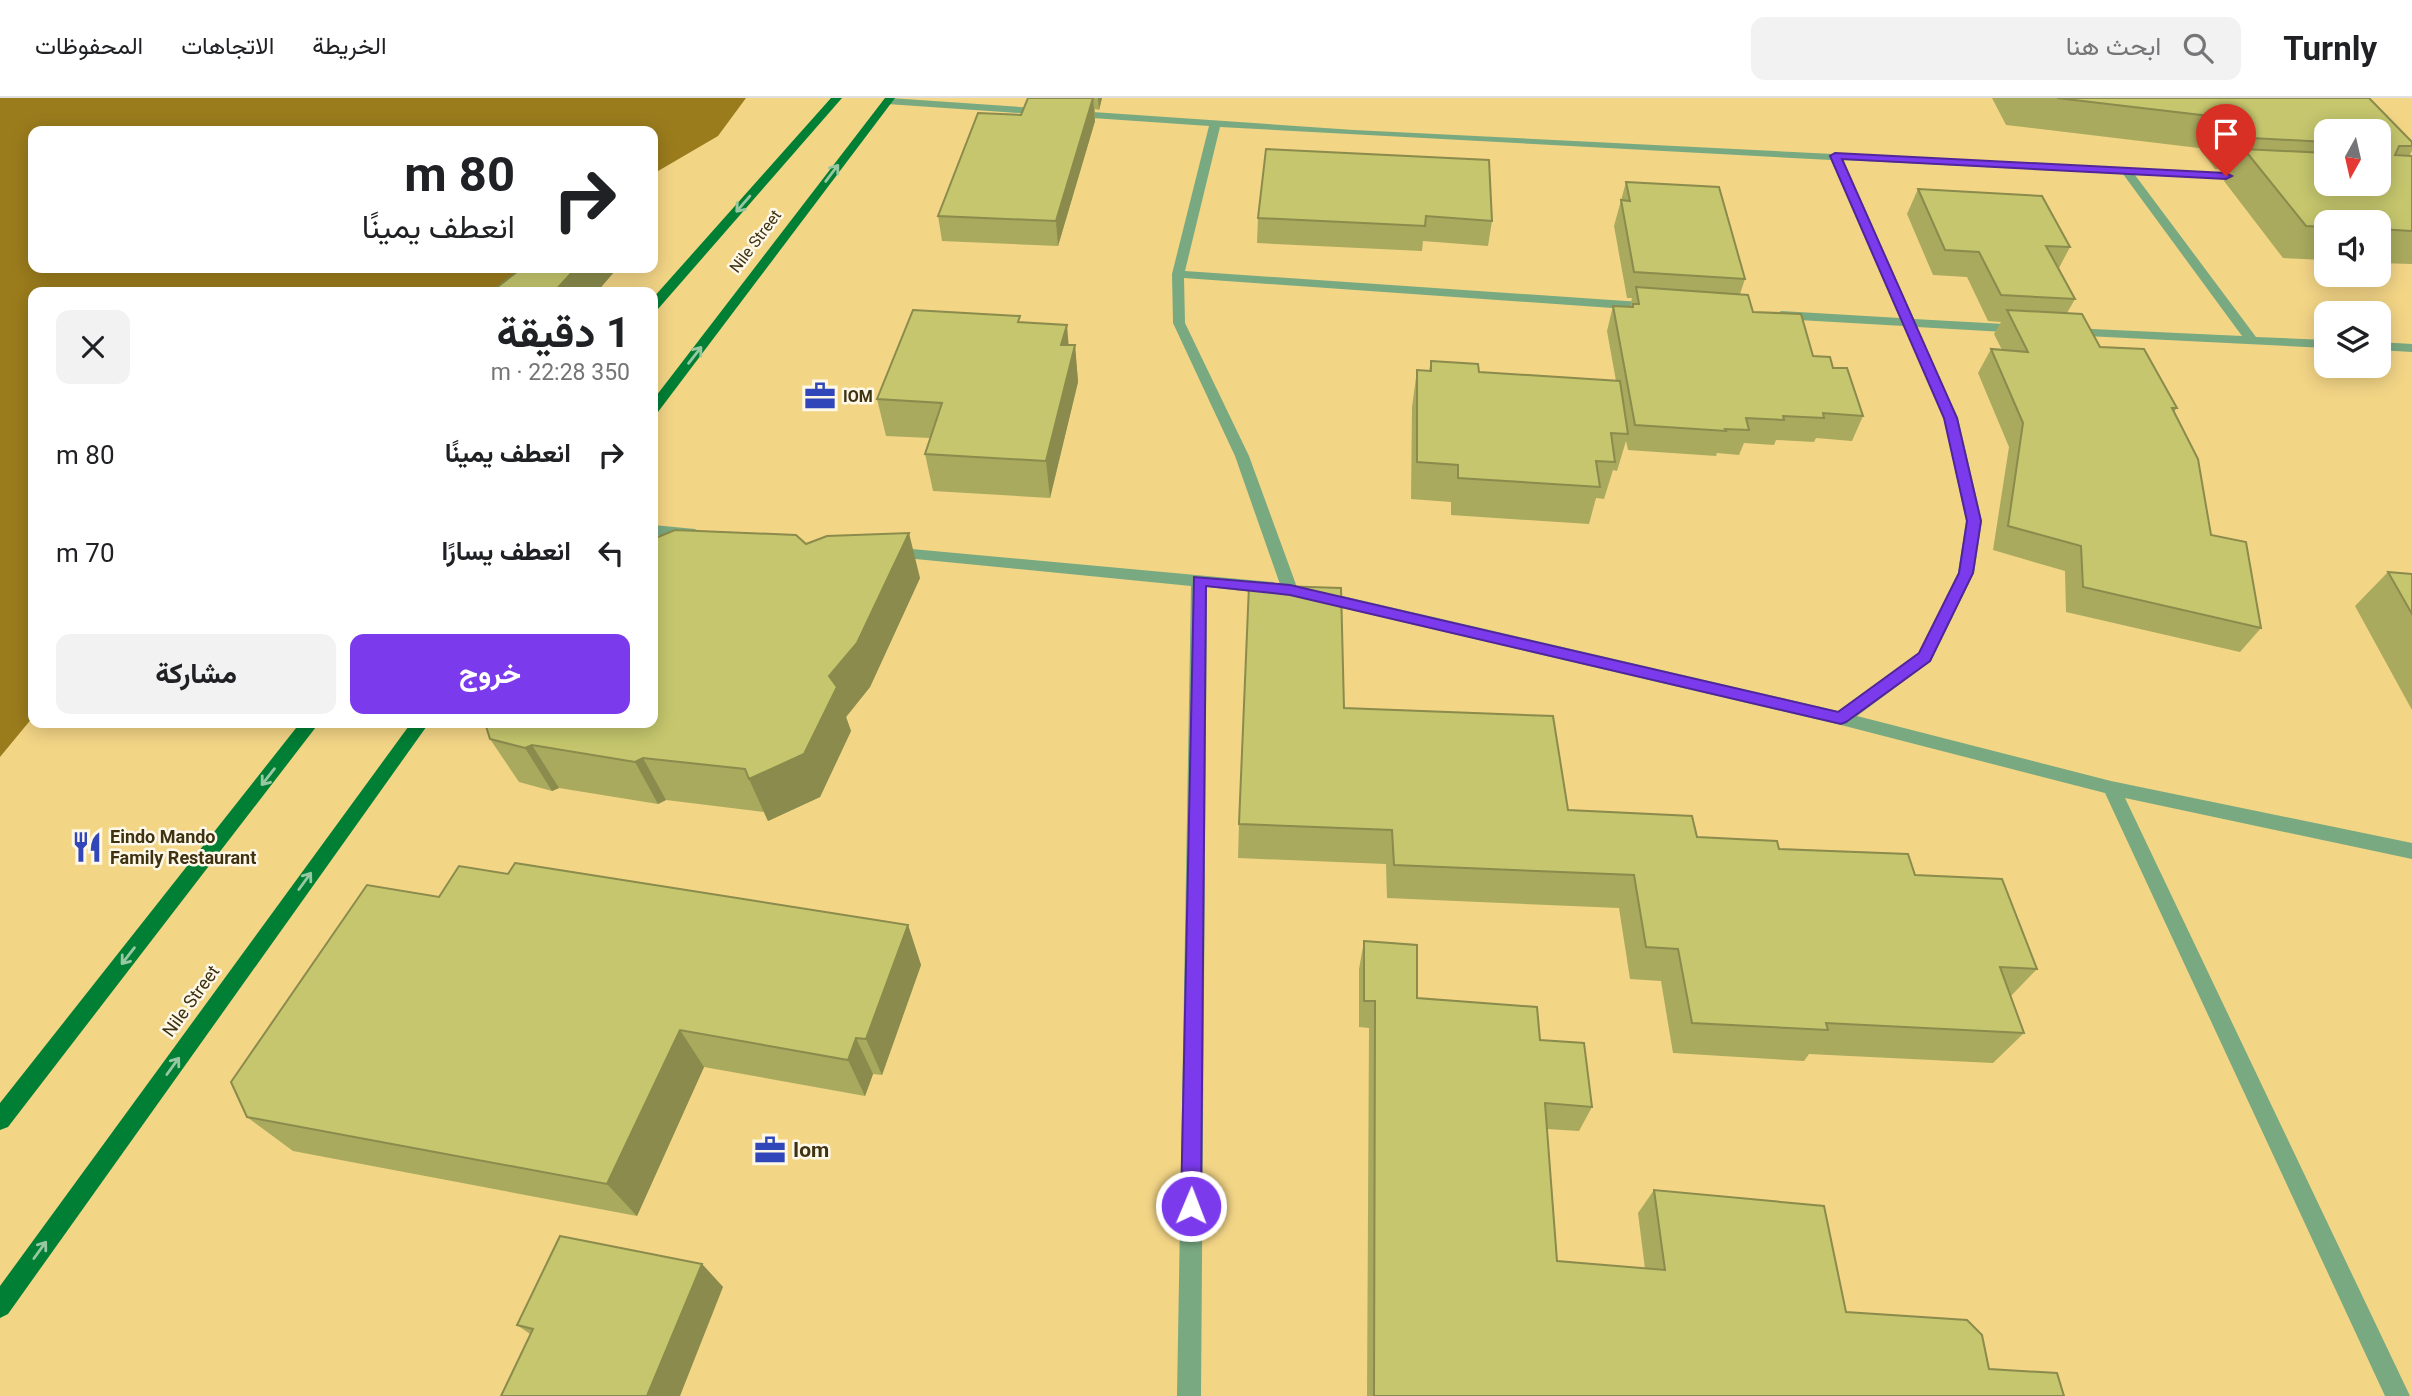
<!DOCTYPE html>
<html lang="ar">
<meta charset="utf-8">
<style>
body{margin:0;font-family:Roboto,Vazirmatn,sans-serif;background:#f2f2f2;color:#202124;direction:rtl;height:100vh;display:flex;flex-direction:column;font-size:26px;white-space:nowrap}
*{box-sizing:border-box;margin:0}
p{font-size:23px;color:#757577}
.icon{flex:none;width:38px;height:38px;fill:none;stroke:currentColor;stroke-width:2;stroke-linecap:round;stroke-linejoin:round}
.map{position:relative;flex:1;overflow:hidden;direction:ltr}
.drawer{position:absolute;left:28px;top:189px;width:630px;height:441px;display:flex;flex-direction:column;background:#fff;border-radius:14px;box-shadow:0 4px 18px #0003;direction:rtl}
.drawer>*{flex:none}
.top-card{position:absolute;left:28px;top:28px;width:630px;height:147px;border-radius:14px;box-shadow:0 4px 18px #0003;direction:rtl;background:#fff;color:#202124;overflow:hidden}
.needle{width:46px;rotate:188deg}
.fabs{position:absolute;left:2314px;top:21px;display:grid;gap:14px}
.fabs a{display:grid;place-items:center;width:77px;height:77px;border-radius:14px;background:#fff;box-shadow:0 4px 18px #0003;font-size:35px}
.pin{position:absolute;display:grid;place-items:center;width:60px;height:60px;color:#fff;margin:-72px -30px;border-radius:50% 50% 50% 0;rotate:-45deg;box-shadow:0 0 7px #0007}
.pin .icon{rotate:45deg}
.me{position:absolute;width:77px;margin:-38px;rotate:1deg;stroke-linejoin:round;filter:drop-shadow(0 0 5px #0008)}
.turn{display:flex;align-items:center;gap:24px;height:147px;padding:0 28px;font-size:32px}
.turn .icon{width:91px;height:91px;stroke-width:2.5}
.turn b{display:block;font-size:49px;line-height:60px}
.round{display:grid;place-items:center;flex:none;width:74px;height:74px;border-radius:14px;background:#f2f2f2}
.overview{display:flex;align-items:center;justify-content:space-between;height:119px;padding:0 28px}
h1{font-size:42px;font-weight:700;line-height:52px}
.action{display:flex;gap:14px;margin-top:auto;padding:14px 28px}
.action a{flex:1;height:80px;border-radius:14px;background:#7c3aed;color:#fff;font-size:28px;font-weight:700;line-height:80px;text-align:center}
.action a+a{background:#f2f2f2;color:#202124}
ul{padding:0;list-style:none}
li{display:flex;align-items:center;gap:21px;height:98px;padding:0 28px}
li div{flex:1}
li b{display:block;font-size:26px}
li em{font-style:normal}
header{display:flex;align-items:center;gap:42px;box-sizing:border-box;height:98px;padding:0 35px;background:#fff;border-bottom:2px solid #e0e0e0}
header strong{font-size:33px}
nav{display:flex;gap:38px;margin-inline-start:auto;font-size:24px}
.search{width:490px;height:63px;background:#f2f2f2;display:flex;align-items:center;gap:18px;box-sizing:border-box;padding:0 24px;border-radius:14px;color:#757577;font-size:26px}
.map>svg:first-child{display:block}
.water{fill:#9b7c1d}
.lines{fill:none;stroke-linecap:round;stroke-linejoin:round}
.street{fill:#79a981;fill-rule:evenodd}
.primary{fill:#007f35;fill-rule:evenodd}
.wall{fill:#a9aa5e;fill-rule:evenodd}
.shaded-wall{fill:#8a8b4c}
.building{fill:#c5c66d;stroke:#8a8b4c;stroke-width:2}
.oneway{stroke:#98c8a1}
.route{fill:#7c3aed;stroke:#51269a;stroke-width:2}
.labels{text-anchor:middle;stroke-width:5;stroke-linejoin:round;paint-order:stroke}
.far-street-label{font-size:16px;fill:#3e3211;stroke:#fef8e9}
.far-poi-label{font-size:16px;font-weight:bold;fill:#3e3211;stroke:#fef8e9;text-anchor:start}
.poi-label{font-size:18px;font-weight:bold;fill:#3e3211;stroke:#fef8e9;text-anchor:start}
.street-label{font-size:18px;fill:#3e3211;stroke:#fef8e9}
.near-poi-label{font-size:21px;font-weight:bold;fill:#3e3211;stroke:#fef8e9;text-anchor:start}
</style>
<header>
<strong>Turnly</strong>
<div class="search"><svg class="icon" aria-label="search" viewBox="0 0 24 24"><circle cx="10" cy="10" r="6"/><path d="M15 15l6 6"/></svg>ابحث هنا</div>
<nav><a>الخريطة</a><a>الاتجاهات</a><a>المحفوظات</a></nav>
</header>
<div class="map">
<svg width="2412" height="1298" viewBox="0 0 2412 1298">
<rect width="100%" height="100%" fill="#f3d586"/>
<polygon class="water" points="0,0 746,0 718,38 653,76 653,33 33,33 33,170 527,170 497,194 33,194 33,619 0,659"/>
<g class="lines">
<g class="street">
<polygon points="890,0 1354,32 2253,77 2255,79 2249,82 2135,77 2256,239 2326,242 2326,250 2066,237 2066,231 2071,230 2242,238 2123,76 1843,62 1914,221 2022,227 2029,231 2022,235 1917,229 1958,320 1982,423 1974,475 1931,563 1857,618 2111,683 2412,745 2412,761 2125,700 2410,1298 2385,1298 2105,695 1841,627 1321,505 1313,499 1321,493 1838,613 1919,555 1958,475 1966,423 1944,320 1904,228 1781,221 1775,217 1781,213 1900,220 1831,62 1220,29 1185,173 1655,205 1661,209 1655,213 1184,180 1185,225 1249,358 1298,492 1290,498 1282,492 1235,358 1173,225 1172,176 1209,28 887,6 882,3"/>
<polygon points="2378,244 2412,246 2412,254 2378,252"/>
<polygon points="653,427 695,431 703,436 695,441 653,437"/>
<polygon points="890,449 1273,484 1281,490 1273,496 1207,489 1201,1298 1177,1298 1191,488 885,458 882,454 885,450"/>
</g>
<g class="primary">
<polygon points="831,0 842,0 658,211 653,212 653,200"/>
<polygon points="885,0 895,0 658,314 653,315 653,302"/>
<polygon points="300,625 319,625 8,1029 0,1032 0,1005"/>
<polygon points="411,625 429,625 8,1216 0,1220 0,1188"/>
</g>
</g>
<g class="wall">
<polygon points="1028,0 1102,0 1099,12 1095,11 1095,23 1058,148 942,143 938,118 1021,17"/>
<path d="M 1992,0 L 2369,0 L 2412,44 L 2412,53 L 2409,58 L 2412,58 L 2412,166 L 2378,165 L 2378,124 L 2326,124 L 2326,162 L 2283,160 L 2224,83 L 2231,72 L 2215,71 L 2199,50 L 2006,27 ZM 2326,33 L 2378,33 L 2326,86 Z"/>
<polygon points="1266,51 1492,123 1488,148 1423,143 1422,153 1257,145 1258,120"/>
<polygon points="1626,84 1745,181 1740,196 1753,214 1813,258 1833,270 1863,318 1852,343 1816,340 1814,344 1776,342 1774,347 1744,345 1739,357 1717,355 1716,358 1628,352 1626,343 1617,373 1613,372 1604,401 1596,400 1589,426 1451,417 1451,404 1411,401 1412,309 1417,272 1429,273 1431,263 1479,274 1616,283 1607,233 1613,208 1630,209 1632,200 1627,200 1614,128"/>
<polygon points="1918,91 2070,149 2059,170 2075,201 2067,215 2100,249 2177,310 2174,314 2211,437 2261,530 2240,554 2066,514 2065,473 1993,452 2009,349 1978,275 1991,251 2002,252 1994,236 2001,224 1988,223 1967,179 1933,177 1907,116"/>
<polygon points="1021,225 1069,247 1075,247 1078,284 1050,400 933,393 925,356 930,340 886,338 877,301"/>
<polygon points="806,446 920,480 870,589 846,619 851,633 820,699 768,723 764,714 666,702 658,706 559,690 552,693 519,684 490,641"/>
<polygon points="2388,474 2412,476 2412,612 2355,508"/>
<polygon points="1344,610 1568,712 1697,739 1779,751 1915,777 2037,871 2011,898 2024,935 1993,965 1809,956 1804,963 1673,955 1661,883 1630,881 1619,810 1387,800 1386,766 1238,760 1239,726"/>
<polygon points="508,776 908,827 921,867 882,977 873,976 865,998 704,969 637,1118 293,1053 247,1019 439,799"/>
<polygon points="1364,843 1417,900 1540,942 1592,1009 1579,1033 1547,1031 1557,1163 1645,1171 1638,1115 1654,1092 1846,1214 1989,1271 2064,1298 1367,1298 1369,930 1359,929 1359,871"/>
<polygon points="702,1166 723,1189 530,1236 517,1227"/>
</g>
<g class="shaded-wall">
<polygon points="1093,0 1095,23 1058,148 1056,123"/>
<polygon points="1098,0 1102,0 1099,12"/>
<polygon points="576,170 613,170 615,173 597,194 554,194"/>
<polygon points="1067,227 1070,264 1061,247"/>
<polygon points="1075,247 1078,284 1050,400 1046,363"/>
<polygon points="909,435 920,480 870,589 846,619 851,633 820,699 768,723 749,681 829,578"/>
<polygon points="532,647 559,690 552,693 525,650"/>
<polygon points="643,660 666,702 658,706 635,664"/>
<polygon points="908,827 921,867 882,977 866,941"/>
<polygon points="680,932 704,969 637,1118 607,1086"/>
<polygon points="856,940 873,976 865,998 848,962"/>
<polygon points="702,1166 723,1189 680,1298 647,1298"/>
</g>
<g class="building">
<polygon points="1028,0 1093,0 1056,123 938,118 978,15 1021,17"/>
<polygon points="2057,0 2369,0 2412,44 2412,48 2399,48 2395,57 2412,58 2412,133 2378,131 2378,124 2326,124 2326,129 2306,128 2244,51 2326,55 2326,86 2378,86 2378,33 2326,33 2326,44 2234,39 2218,19"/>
<polygon points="1266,51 1489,62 1492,123 1426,118 1425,128 1258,120"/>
<polygon points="1626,84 1719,89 1745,181 1634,174 1621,102 1630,103"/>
<polygon points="1918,91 2042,98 2070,149 2046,148 2075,201 2001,197 1979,154 1945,152"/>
<polygon points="522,170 576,170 554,194 491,194"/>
<polygon points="1636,189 1748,197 1753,214 1801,216 1813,258 1830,259 1833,270 1847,270 1863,318 1823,315 1824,320 1783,318 1784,322 1746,320 1749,332 1725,331 1726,333 1635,327 1613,208 1633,209 1633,206 1639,206"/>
<polygon points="913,212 1020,218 1018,224 1067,227 1061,247 1075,247 1046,363 925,356 942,305 877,301"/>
<polygon points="2007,212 2082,216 2100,249 2144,251 2177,310 2172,310 2198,361 2211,437 2246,444 2261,530 2083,489 2081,448 2008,428 2023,325 1991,251 2028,254"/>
<polygon points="1431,263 1478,266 1479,274 1620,283 1628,336 1611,335 1615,364 1596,363 1600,389 1458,380 1458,367 1417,364 1417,272 1431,273"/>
<polygon points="675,432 796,437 806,446 827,438 909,435 857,545 829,578 837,589 804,656 749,681 745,671 643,660 635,664 532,647 525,650 490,641 485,625 653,625 653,441"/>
<polygon points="2388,474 2412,476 2412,516"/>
<polygon points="1249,487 1341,490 1344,610 1553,618 1568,712 1692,718 1697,739 1777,743 1779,751 1908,756 1915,777 2002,781 2037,871 2000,869 2024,935 1826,925 1828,932 1692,925 1678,851 1646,849 1634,777 1394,767 1392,732 1239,726"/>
<polygon points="515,765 908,827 866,941 856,940 848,962 680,932 607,1086 247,1019 231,984 367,787 439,799 459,768 508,776"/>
<polygon points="1364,843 1417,847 1417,900 1537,909 1540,942 1584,945 1592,1009 1545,1005 1557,1163 1665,1172 1654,1092 1824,1108 1846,1214 1967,1222 1982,1237 1989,1271 2057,1275 2064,1298 1374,1298 1375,903 1364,903"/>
<polygon points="560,1138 702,1166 647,1298 501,1298 533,1231 517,1227"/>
</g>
<defs><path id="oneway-shaft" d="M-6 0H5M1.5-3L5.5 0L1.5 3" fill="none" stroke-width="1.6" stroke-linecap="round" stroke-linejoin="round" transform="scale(1.75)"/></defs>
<g class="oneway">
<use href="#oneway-shaft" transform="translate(832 75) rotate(-53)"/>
<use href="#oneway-shaft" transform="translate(743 106) rotate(131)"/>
<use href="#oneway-shaft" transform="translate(695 257) rotate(-52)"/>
<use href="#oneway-shaft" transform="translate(268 679) rotate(128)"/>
<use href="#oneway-shaft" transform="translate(305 783) rotate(-54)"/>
<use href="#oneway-shaft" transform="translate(128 858) rotate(128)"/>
<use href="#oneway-shaft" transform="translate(173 968) rotate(-54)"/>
<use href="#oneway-shaft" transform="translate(40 1152) rotate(-54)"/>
</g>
<polygon class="route" points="1835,55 2226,75 2232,78 2226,81 1842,61 1957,320 1981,423 1973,475 1930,563 1846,624 1841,626 1290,497 1206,488 1201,1108 1198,1115 1191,1118 1184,1115 1181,1108 1194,479 1290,487 1838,614 1919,555 1959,475 1967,423 1944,320 1830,58"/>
<defs>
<symbol id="office-bare" viewBox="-9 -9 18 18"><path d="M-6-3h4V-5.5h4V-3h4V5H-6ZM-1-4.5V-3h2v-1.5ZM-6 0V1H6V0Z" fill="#3147b9" stroke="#fef8e9" stroke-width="2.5" paint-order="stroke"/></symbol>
<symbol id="restaurant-bare" viewBox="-9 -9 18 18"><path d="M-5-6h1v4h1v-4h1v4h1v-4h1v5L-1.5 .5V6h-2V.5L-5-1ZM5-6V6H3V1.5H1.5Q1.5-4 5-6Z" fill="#3147b9" stroke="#fef8e9" stroke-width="2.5" paint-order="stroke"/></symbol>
</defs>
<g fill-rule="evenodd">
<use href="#office-bare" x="798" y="276" width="44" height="44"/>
<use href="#restaurant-bare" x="65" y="727" width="44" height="44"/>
<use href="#office-bare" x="748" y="1030" width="44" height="44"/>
</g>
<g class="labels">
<g class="far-street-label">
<text transform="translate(755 143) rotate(-53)" y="6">Nile Street</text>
</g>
<g class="far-poi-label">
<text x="843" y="304">IOM</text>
</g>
<g class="poi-label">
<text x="110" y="745">Eindo Mando<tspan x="110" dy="21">Family Restaurant</tspan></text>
</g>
<g class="street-label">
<text transform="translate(191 903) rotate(-54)" y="6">Nile Street</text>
</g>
<g class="near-poi-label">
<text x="793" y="1059">Iom</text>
</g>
</g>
</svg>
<div class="fabs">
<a><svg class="needle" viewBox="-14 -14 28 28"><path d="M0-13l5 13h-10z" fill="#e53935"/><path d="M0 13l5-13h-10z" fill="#757577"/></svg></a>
<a><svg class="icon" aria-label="sound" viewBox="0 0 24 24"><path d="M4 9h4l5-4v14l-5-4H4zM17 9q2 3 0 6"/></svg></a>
<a><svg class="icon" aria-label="layers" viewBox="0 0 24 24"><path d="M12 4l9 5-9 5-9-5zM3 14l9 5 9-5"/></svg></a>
</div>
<div class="pin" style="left:2226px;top:78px;background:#d93025"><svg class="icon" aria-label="arrive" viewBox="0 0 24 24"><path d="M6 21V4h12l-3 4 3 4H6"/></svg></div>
<svg class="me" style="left:1191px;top:1108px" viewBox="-20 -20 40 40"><circle r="17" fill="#7c3aed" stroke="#fff" stroke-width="3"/><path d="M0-11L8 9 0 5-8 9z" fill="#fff"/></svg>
<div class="top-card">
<div class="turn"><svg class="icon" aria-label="right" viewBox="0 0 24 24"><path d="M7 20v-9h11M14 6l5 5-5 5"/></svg><div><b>80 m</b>انعطف يمينًا</div></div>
</div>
<section class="drawer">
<div class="overview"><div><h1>1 دقيقة</h1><p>350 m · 22:28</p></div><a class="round"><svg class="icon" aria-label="close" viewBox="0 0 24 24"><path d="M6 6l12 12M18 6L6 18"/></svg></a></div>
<ul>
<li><svg class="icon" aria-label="right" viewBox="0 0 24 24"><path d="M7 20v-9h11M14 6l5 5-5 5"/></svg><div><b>انعطف يمينًا</b></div><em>80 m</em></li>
<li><svg class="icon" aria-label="left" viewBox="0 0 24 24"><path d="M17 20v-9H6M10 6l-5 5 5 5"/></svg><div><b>انعطف يسارًا</b></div><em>70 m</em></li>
</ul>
<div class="action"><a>خروج</a><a>مشاركة</a></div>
</section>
</div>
